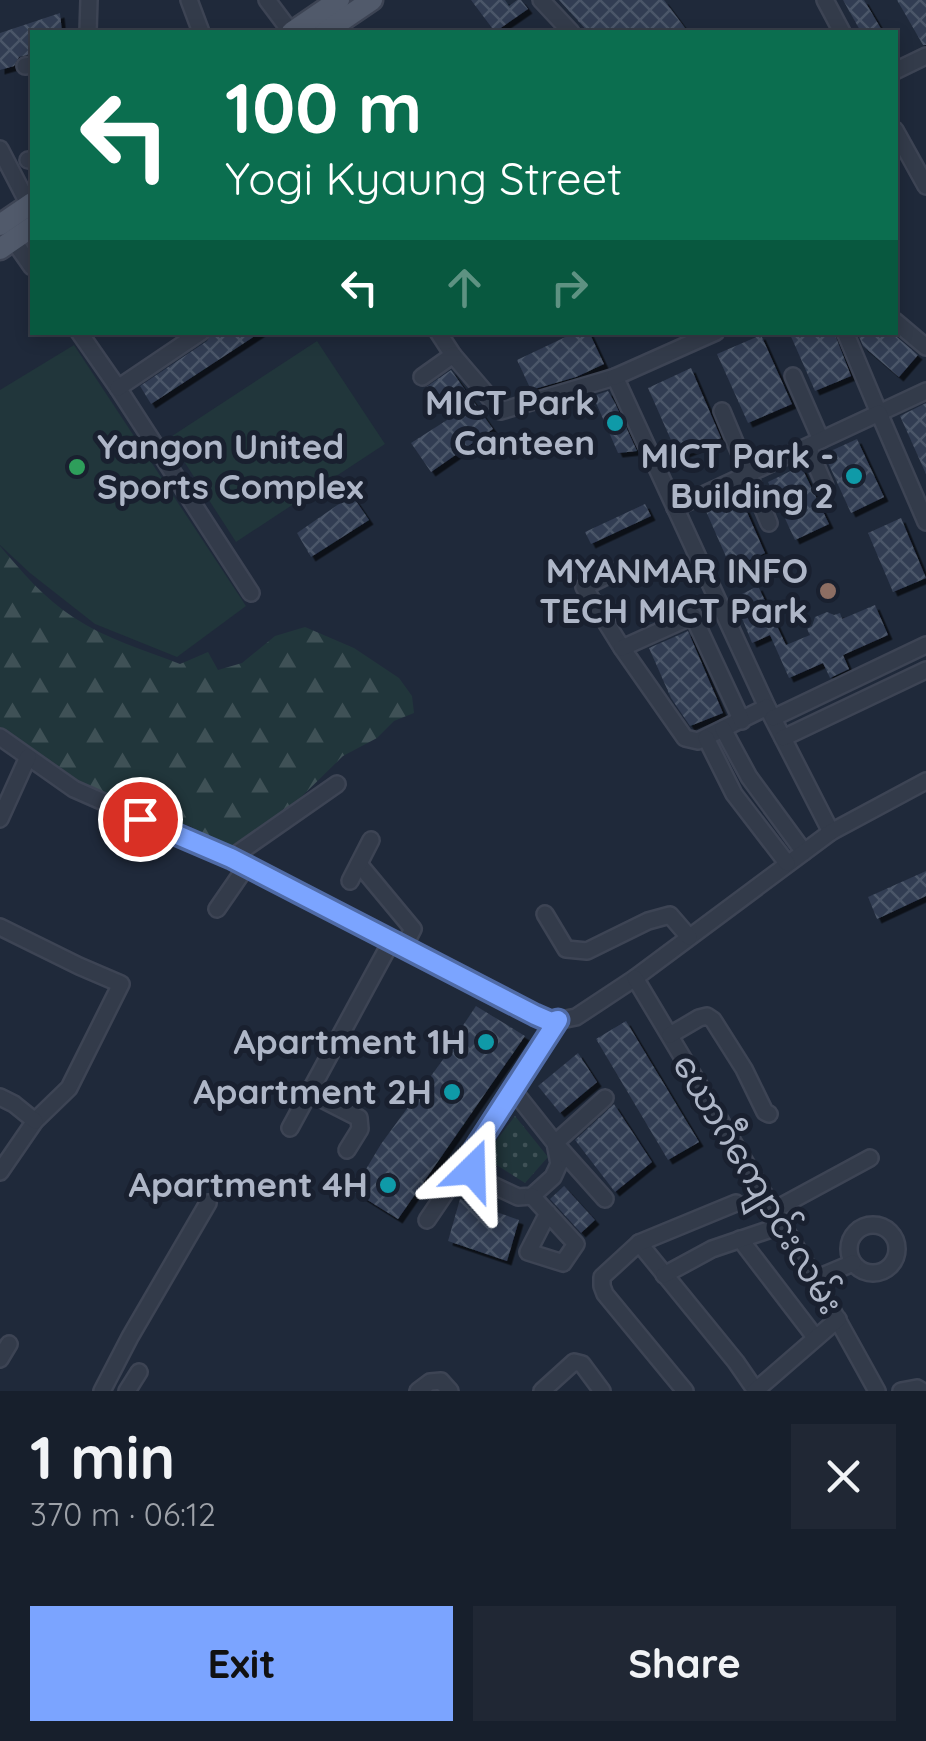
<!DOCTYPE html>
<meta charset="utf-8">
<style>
body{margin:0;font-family:Quicksand,"Noto Sans Myanmar",sans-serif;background:#202734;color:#f1f3f6;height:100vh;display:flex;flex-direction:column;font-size:38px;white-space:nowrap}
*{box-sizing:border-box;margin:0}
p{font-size:32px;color:#9ea2a9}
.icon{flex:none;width:55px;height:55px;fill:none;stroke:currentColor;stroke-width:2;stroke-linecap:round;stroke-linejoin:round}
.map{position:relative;height:1391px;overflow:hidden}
.side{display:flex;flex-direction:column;background:#171f2c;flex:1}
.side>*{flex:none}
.guide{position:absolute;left:30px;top:30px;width:868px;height:305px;border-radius:0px;box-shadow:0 5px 15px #0003,0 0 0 2px #363d48;background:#0b6e4f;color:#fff;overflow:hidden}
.pin{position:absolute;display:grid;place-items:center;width:85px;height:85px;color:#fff;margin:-42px;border:5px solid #fff;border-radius:50%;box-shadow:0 2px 10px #0007}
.me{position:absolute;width:110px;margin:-55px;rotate:22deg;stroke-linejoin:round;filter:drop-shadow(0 0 8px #0008)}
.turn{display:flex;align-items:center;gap:35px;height:210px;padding:0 30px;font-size:45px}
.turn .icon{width:130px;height:130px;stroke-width:2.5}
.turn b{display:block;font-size:70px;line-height:85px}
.lanes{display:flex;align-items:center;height:95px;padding:0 30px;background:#0003;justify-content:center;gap:50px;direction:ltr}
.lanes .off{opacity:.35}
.round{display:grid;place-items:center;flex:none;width:105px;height:105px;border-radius:0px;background:#202734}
.overview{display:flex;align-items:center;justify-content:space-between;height:170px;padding:0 30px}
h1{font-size:60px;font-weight:700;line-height:75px}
.primary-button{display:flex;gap:20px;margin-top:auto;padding:20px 30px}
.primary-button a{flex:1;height:115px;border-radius:0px;background:#7ba4ff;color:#111;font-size:40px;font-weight:700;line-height:115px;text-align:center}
.primary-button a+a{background:#202734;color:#f1f3f6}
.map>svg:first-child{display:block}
.forest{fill:url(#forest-firs)}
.park{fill:url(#park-dots)}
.garden{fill:#21363b}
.building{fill:url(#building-cross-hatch);filter:url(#shadow)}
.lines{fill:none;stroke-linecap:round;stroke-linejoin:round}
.minor-casing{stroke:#3d4454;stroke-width:20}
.major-casing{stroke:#3d4454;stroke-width:25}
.minor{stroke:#333b4a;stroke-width:15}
.major{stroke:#515a6b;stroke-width:20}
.route-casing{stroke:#506ba6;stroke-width:25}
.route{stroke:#7ba4ff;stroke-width:18}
.culture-dot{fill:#0f9aa8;stroke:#19202f;stroke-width:4}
.leisure-dot{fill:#2e9e5b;stroke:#19202f;stroke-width:4}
.education-dot{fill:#8d6e63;stroke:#19202f;stroke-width:4}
.labels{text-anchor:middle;stroke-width:10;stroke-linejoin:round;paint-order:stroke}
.poi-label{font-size:35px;font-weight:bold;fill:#aeb6c7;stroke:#19202f;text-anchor:end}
.street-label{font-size:35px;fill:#aeb6c7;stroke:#19202f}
</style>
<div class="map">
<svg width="926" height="1391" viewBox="0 0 926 1391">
<defs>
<pattern id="forest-firs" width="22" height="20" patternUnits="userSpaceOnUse" patternTransform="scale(2.5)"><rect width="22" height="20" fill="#21363b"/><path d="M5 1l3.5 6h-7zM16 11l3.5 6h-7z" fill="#3f5156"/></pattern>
<pattern id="park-dots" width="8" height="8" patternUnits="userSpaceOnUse" patternTransform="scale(2.5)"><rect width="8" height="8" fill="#21363b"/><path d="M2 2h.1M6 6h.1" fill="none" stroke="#3f5156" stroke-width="1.8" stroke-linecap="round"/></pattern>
<pattern id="building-cross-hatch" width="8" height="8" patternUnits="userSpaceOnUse" patternTransform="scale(2.5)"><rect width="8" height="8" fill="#313c52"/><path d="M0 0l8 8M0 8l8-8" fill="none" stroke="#4c5669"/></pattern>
<filter id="shadow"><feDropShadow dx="4.5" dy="4.5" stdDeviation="0" flood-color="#0009"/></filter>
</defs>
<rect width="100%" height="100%" fill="#1f293a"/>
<path class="forest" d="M 0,546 C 21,571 45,599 73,617 C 106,639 144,650 180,664 L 208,652 L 218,670 L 242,663 L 275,636 L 305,627 L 354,648 L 399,678 L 412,696 L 414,713 L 394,721 L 377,738 L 343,756 L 295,803 L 231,849 L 190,826 L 116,803 L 0,732 Z"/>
<polygon class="park" points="515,1116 548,1157 525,1183 484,1157"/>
<g class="garden">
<polygon points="317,341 385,444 236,542 169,438"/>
<polygon points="74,345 246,606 177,657 95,624 30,573 0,545 0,390"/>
</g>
<g class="building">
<polygon points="471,0 505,0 509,6 517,0 521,0 528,9 495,32"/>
<polygon points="559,0 664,0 688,32 588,32"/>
<polygon points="843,0 864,0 883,32 861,32"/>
<polygon points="897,0 926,0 926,45 923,45"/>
<polygon points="60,13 62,32 32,32 32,54 19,57 14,66 0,70 0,33"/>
<polygon points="212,332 261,332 151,404 140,386 207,341"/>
<polygon points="576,332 589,332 604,364 576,377 531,390 517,360"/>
<polygon points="789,332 834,332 851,376 815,391"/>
<polygon points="857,332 891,332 918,355 899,377 863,346"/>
<polygon points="761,335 792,404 748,423 717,354"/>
<polygon points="691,368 721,438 678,456 648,388"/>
<polygon points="451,370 493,429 431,472 411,443 447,420 426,387"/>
<polygon points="608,391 615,403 637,451 618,453 593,396"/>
<polygon points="926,403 926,474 900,416"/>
<polygon points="857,439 884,497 851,513 824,454"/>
<polygon points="801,466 829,524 795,540 768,482"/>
<polygon points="739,494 765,553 731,568 705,509"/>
<polygon points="352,495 369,520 311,557 297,533"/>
<polygon points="645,504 651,516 591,544 585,532"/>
<polygon points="901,518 926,578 893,592 868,533"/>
<polygon points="758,586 786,645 810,635 807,629 812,626 815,617 827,612 834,615 840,613 842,619 875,605 888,635 843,655 849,669 830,678 823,663 789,678 770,635 752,643 734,598"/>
<polygon points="688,631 723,713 690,726 671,698 649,648"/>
<polygon points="926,871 926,896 877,919 868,897"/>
<polygon points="476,1006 525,1036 398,1219 353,1191 381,1144 450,1050 448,1048"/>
<polygon points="626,1021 699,1142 668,1160 596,1039"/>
<polygon points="578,1053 597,1082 560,1113 538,1086"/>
<polygon points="614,1104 652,1162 615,1192 575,1140"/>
<polygon points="564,1186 595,1220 581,1233 550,1199"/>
<polygon points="460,1199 519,1220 507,1261 448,1241"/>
</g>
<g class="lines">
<defs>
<g id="minor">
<polyline points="189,0 201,32"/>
<polyline points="267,0 291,32"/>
<polyline points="541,0 571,32"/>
<polyline points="825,0 842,32"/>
<polyline points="88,32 89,0"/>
<polyline points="25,66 32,65"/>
<polyline points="895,71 926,56"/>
<polyline points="895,130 926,186"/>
<polyline points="0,149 29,205"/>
<polyline points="28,160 32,160"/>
<polyline points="13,240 32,267"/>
<polyline points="895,321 926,347"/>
<polyline points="79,332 118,388 251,593"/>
<polyline points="438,332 453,355 501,411 615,377 767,707 831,832"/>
<polyline points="845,332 879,413 926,391"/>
<polyline points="793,376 821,440"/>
<polyline points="422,377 453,355"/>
<polyline points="615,377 716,332"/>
<polyline points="118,388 201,332"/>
<polyline points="722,411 769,523"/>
<polyline points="808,447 825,486"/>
<polyline points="675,508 879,413 926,522"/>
<polyline points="621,569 584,587 622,648 685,738 698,741 767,707"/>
<polyline points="622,648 693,616 742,721"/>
<polyline points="773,718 926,645"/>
<polyline points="723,729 749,777 804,852"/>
<polyline points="0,737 74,789 231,858 391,942 551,1022 576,1017 635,978 831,832 926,781"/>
<polyline points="706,738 734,794 787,863"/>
<polyline points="783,738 926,670"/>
<polyline points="0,819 28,757"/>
<polyline points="231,858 337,784"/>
<polyline points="359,864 413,929 403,948"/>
<polyline points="350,881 371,840"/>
<polyline points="217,909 246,867"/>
<polyline points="545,914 566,949 587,951 648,921 670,915 689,937"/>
<polyline points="0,927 79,966 121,984 69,1088 35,1121 0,1172"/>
<polyline points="635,978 815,1279 877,1391"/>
<polyline points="670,1035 699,1018 707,1016 713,1020 744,1069 765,1112 769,1114"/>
<polyline points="513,1090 555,1143 559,1164 553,1177 532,1196 518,1197 480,1179 472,1170 469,1158 558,1020"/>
<polyline points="310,1093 359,1118 360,1129 347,1150"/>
<polyline points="0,1097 14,1104 35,1121"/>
<polyline points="290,1128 391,942"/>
<polyline points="532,1196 576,1244 563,1263 528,1252 548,1213"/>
<polyline points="605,1199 555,1143 605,1098"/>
<polyline points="774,1210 870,1158"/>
<polyline points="427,1220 469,1158"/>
<circle cx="873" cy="1249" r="24"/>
<polyline points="740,1239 815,1337"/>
<polyline points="639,1243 736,1362 756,1391"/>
<polyline points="664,1275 712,1249 783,1225"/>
<polyline points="815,1279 853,1263"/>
<polyline points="0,1359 9,1344"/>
<polyline points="102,1391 130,1337 208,1203"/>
<polyline points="127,1391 139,1372"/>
<polyline points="418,1391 430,1382 441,1381 450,1391"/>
<polyline points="542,1391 574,1362 582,1364 602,1391"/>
<polyline points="685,1391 605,1294 602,1286 602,1277 639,1243 736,1203"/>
<polyline points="755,1391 838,1319"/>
<polyline points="901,1391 917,1388 922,1391"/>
</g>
<g id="major">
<polyline points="292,32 339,0"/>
<polyline points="325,32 372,0"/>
<polyline points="0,225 32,203"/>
<polyline points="0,249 32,227"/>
</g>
</defs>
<use href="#minor" class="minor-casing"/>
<use href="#major" class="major-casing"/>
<use href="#minor" class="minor"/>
<use href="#major" class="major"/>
</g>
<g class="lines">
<defs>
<polyline id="route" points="140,819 231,858 535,1015 551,1022 558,1020 469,1158 472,1170"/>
</defs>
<use href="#route" class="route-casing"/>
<use href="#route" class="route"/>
</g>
<g class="culture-dot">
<circle cx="615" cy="423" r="10"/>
<circle cx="854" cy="476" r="10"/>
<circle cx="486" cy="1042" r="10"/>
<circle cx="452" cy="1092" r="10"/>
<circle cx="388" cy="1185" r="10"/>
</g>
<circle class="leisure-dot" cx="77" cy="467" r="10"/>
<circle class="education-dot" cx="828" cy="591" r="10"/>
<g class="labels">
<g class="poi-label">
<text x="595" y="415">MICT Park<tspan x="595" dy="40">Canteen</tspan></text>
<text x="97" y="459" text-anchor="start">Yangon United<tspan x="97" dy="40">Sports Complex</tspan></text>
<text x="834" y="468">MICT Park -<tspan x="834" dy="40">Building 2</tspan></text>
<text x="808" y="583">MYANMAR INFO<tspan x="808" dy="40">TECH MICT Park</tspan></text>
<text x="466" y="1054">Apartment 1H</text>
<text x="432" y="1104">Apartment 2H</text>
<text x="368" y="1197">Apartment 4H</text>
</g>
<g class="street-label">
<text transform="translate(758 1184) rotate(59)" y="12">ယောဂီကျောင်းလမ်း</text>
</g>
</g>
</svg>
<div class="pin" style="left:140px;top:819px;background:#d93025"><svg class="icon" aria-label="arrive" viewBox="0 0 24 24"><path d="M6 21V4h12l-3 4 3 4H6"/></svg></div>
<svg class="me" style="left:472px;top:1170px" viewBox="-20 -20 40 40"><path d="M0-17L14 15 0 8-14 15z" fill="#7ba4ff" stroke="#fff" stroke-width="4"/></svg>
<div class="guide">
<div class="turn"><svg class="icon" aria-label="left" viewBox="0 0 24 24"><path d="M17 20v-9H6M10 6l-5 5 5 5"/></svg><div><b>100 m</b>Yogi Kyaung Street</div></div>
<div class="lanes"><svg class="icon" aria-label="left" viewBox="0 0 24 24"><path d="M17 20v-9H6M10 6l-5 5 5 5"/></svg><svg class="icon off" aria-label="ahead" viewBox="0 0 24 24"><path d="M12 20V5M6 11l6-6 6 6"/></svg><svg class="icon off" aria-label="right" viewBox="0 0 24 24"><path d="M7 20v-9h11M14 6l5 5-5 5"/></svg></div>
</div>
</div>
<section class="side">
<div class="overview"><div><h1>1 min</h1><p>370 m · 06:12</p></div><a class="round"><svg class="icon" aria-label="close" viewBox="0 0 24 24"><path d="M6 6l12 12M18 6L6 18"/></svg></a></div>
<div class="primary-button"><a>Exit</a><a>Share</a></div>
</section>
